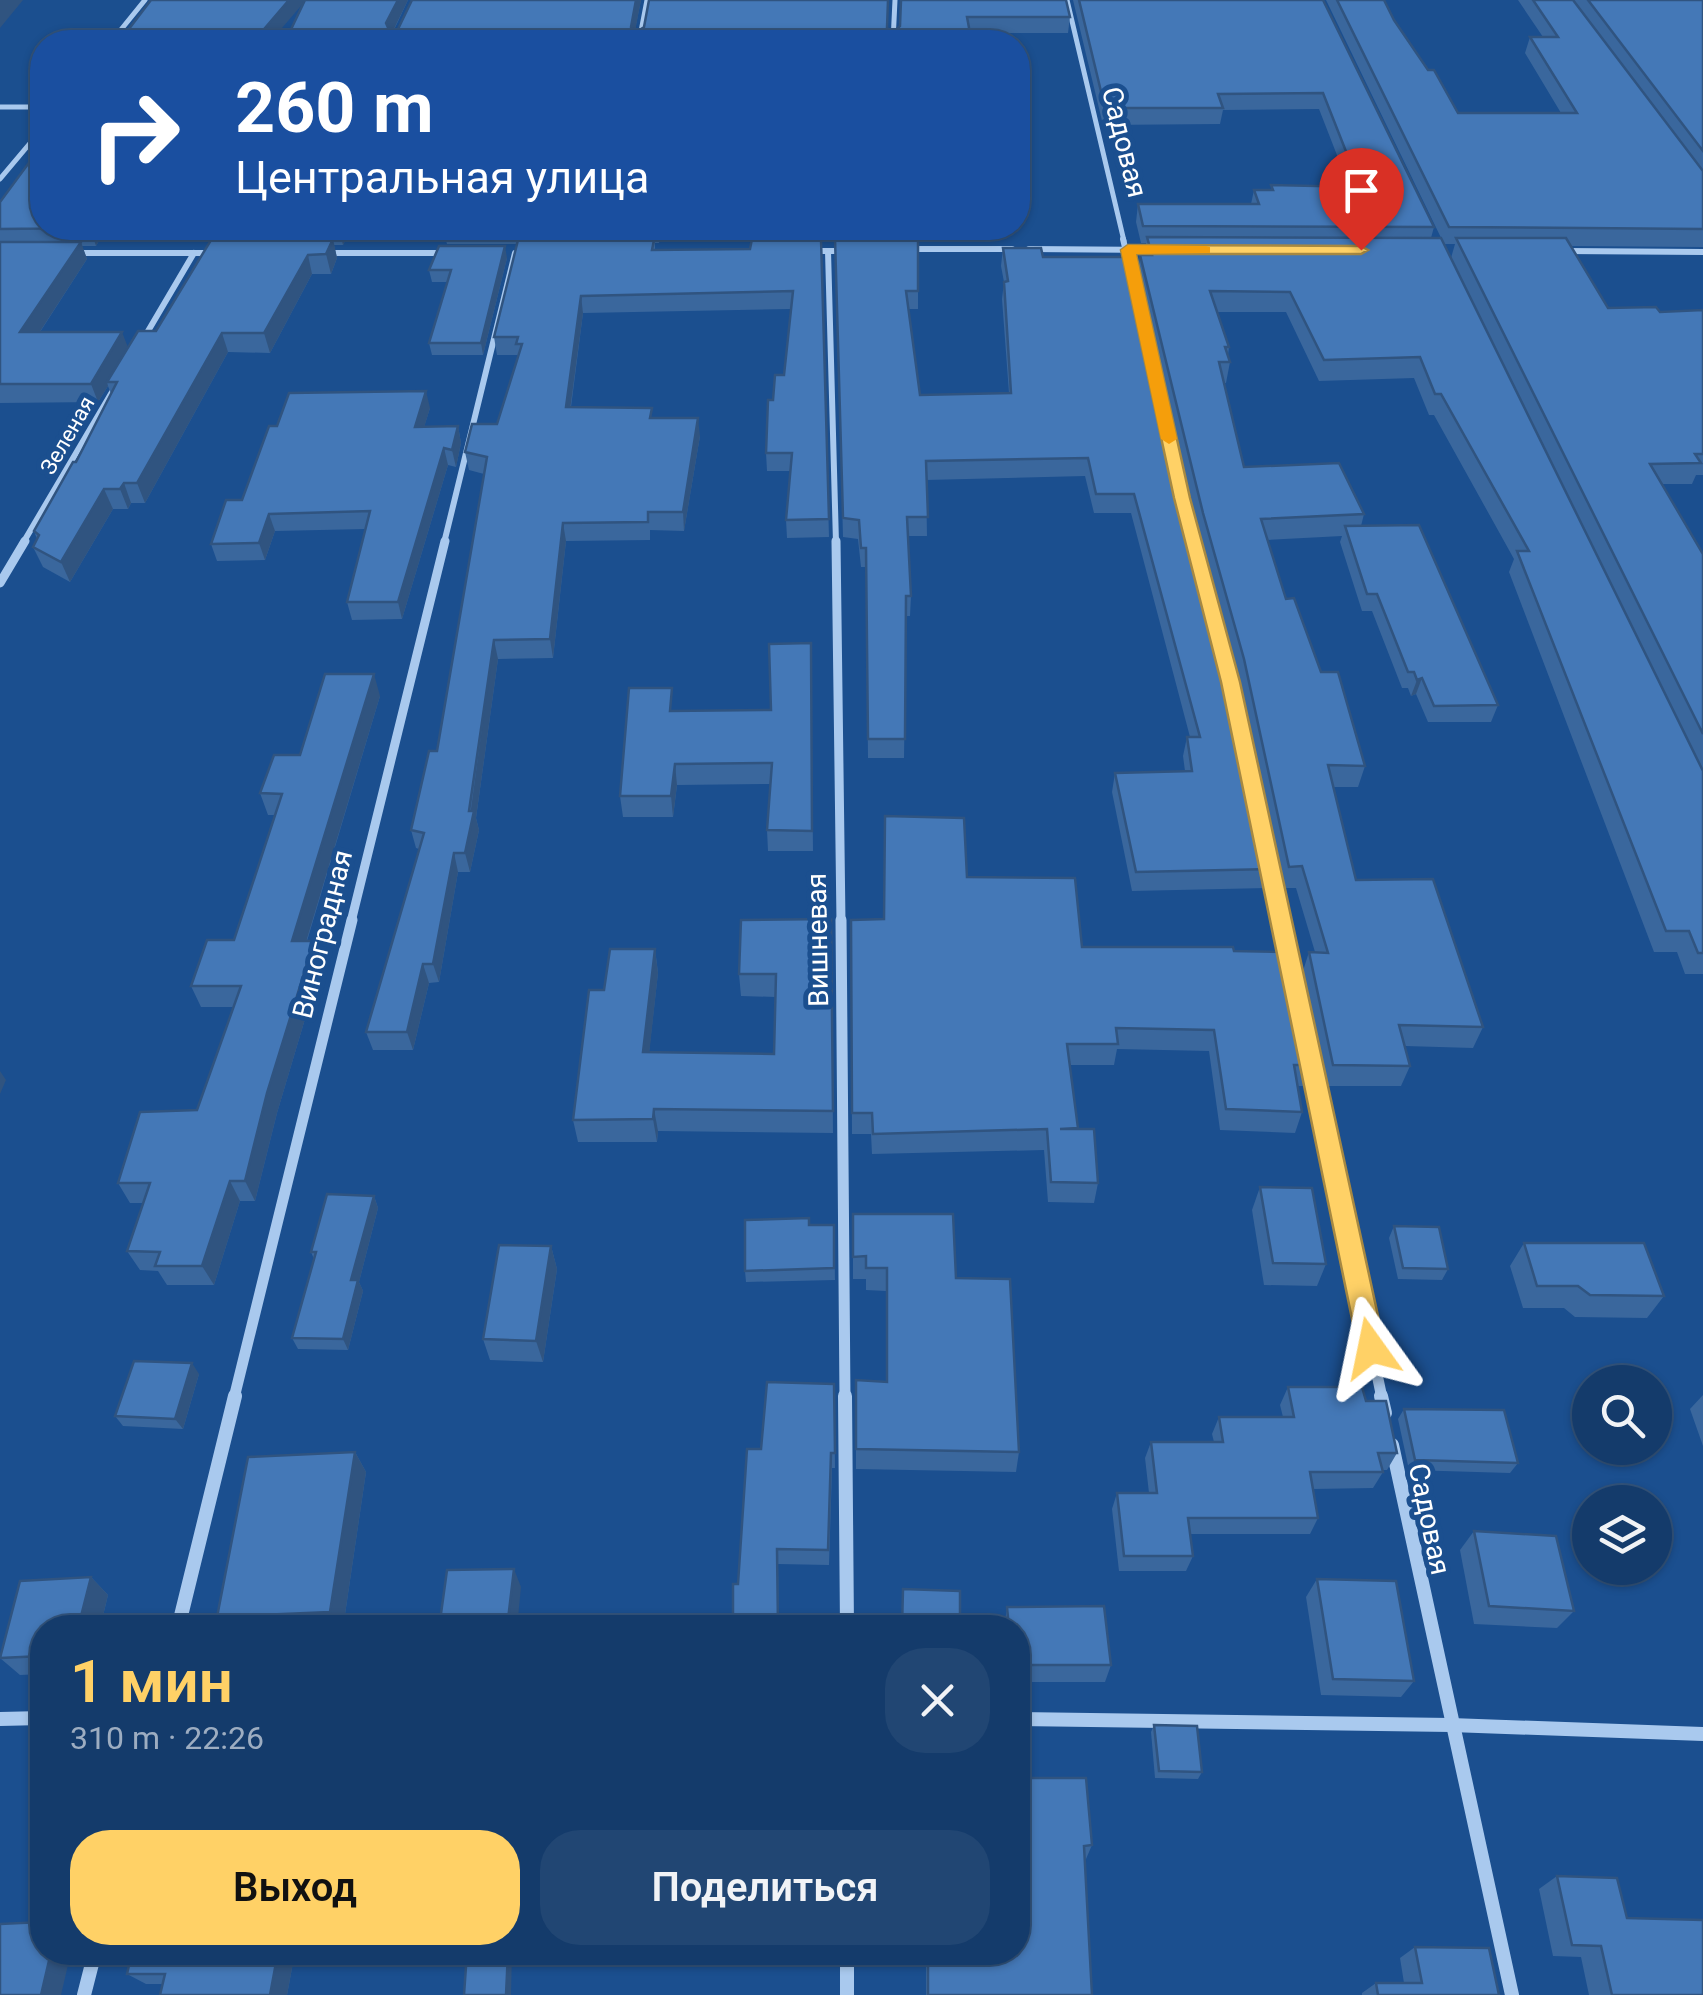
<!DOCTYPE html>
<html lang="ru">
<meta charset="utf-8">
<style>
body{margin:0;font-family:Roboto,sans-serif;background:#214673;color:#f1f3f6;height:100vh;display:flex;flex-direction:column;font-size:38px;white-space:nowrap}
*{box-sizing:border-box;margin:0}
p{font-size:32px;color:#9dadc1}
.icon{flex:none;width:55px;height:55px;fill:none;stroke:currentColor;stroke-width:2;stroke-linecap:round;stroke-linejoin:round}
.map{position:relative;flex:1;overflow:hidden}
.side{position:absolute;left:30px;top:1615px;width:1000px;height:350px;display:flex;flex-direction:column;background:#143b6b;border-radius:40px;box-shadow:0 2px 8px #0004,0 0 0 2px #33557e}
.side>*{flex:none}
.guide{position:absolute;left:30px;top:30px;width:1000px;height:210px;border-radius:40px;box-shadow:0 2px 8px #0004,0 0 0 2px #33557e;background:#1a4fa0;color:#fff;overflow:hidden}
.buttons{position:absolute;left:1572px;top:1365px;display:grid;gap:20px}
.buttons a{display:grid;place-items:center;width:100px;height:100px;border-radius:50%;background:#143b6b;box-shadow:0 2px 8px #0004,0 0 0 2px #33557e;font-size:50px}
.pin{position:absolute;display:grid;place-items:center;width:85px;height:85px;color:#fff;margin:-102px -42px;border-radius:50% 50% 50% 0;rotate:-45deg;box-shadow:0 0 10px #0007}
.pin .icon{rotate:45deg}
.me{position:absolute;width:110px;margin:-55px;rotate:348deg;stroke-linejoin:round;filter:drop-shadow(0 0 8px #0008)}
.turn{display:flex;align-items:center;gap:35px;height:210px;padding:0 40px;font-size:45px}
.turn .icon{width:130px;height:130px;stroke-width:2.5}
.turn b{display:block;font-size:70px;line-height:85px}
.round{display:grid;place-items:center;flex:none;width:105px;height:105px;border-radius:40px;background:#214673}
.overview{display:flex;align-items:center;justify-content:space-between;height:170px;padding:0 40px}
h1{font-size:60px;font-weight:600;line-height:75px;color:#ffd166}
.button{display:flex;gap:20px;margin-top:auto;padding:20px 40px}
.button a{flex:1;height:115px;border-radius:40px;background:#ffd166;color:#111;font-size:40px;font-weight:600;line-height:115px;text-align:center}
.button a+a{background:#214673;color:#f1f3f6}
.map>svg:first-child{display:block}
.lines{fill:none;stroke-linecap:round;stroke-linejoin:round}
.minor-far4{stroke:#a9c9ee;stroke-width:5}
.minor-far3{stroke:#a9c9ee;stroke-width:6}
.minor-far2{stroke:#a9c9ee;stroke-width:9}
.minor-far1{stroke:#a9c9ee;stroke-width:11}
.minor{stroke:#a9c9ee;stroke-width:14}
.wall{fill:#3a679d;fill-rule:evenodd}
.shaded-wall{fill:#305480}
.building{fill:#4478b7;stroke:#305480;stroke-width:2.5}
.route{fill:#ffd166;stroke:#a68842;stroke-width:2.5}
.slow{fill:#f59e0b}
.labels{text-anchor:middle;stroke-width:10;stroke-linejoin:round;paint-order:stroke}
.far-street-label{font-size:22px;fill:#fff;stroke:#1b4f8f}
.street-label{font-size:28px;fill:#fff;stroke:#1b4f8f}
</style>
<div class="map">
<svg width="1703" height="1995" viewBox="0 0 1703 1995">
<rect width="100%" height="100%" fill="#1b4f8f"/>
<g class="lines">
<g class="minor-far4">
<polyline points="1067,0 1124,241"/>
<polyline points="111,42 145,0"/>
<polyline points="639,42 647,0"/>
<polyline points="893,42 895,0"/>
<polyline points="0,107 42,107"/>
<polyline points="0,179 42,129"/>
<polyline points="895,228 896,241"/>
<polyline points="301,241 308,228"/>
<polyline points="590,241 593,228"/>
</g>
<g class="minor-far3">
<polyline points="896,239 896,248"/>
<polyline points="1123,239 1158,388"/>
<polyline points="904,249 1012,249"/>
<polyline points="1029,249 1157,250"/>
<polyline points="809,251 847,251"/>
<polyline points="828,251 836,543"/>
<polyline points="1564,251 1703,252"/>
<polyline points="296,252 303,239"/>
<polyline points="587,252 590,239"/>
<polyline points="74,253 217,253"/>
<polyline points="324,253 447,253"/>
<polyline points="141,343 194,253"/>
<polyline points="23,543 115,387"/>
<polyline points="444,543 515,253"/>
</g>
<g class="minor-far2">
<polyline points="836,541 841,922"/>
<polyline points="0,583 25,541"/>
<polyline points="1269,863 1281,922"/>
<polyline points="351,922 445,541"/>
</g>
<g class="minor-far1">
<polyline points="841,920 845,1398"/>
<polyline points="1281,920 1290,963"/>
<polyline points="1310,1058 1382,1398"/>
<polyline points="234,1398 352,920"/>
</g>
<g class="minor">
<polyline points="845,1396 847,1628"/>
<polyline points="1381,1396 1385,1413"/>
<polyline points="1392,1445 1512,1995"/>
<polyline points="178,1628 235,1396"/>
<polyline points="0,1719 42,1718"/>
<polyline points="1018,1719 1451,1725 1703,1734"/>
<polyline points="847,1952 847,1995"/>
<polyline points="84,1995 95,1952"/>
</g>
</g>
<g class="wall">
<polygon points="151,0 408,0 394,30 398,29 412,0 641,0 635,30 637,32 888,28 894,32 900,26 901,0 1070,17 1068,33 970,33 970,42 285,42 305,1"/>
<path d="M 1073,0 L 1323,0 L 1434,227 L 1431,238 L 1444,244 L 1326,0 L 1384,0 L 1394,20 L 1458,113 L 1561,113 L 1525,53 L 1530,37 L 1543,37 L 1518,0 L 1703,0 L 1703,247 L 1571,246 L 1608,308 L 1660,312 L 1703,310 L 1703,475 L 1696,475 L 1692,484 L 1662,484 L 1703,554 L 1703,974 L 1685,974 L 1677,952 L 1654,952 L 1509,572 L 1514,559 L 1434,415 L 1429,415 L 1414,378 L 1319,381 L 1286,312 L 1217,312 L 1229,347 L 1228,355 L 1230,362 L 1226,383 L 1224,383 L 1244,467 L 1364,514 L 1361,526 L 1498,705 L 1491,722 L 1428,722 L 1416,694 L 1411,696 L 1408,688 L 1402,688 L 1372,611 L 1362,611 L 1340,542 L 1342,536 L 1267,540 L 1286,599 L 1365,766 L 1358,787 L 1334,787 L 1356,880 L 1483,1027 L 1473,1048 L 1405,1046 L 1410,1066 L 1401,1086 L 1326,1086 L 1302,974 L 1309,952 L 1315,952 L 1296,888 L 1283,888 L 1239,680 L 1199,535 L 1138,275 L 1140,255 L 1145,255 L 1146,243 L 1141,243 L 1136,222 L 1138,204 L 1251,204 L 1254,190 L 1271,190 L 1271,185 L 1349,186 L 1319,109 L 1223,110 L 1220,124 L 1103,125 ZM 1444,244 L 1455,244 L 1451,258 Z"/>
<path d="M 0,202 L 42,228 L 117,228 L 107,240 L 100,239 L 96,246 L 82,246 L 87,259 L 40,332 L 128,347 L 156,331 L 223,240 L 220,228 L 587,228 L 583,240 L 596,240 L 594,228 L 662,228 L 659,243 L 655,243 L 655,250 L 750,249 L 755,239 L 754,228 L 889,228 L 889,238 L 902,238 L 901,228 L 918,228 L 918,309 L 908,309 L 920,395 L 1009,393 L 1002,299 L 1004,282 L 1001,266 L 1003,248 L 1043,257 L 1126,257 L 1272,869 L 1267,888 L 1132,891 L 1112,792 L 1115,773 L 1185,771 L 1183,756 L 1187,737 L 1190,737 L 1131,513 L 1094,513 L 1085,476 L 926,480 L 927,536 L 908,536 L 911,596 L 910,616 L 906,616 L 904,758 L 868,758 L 866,567 L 861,567 L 858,539 L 843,537 L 835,242 L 821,242 L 829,537 L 787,538 L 786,520 L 791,471 L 767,471 L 766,453 L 773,400 L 784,375 L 791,309 L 583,313 L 571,407 L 653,418 L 700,436 L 684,531 L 650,530 L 650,540 L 566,541 L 553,658 L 498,659 L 476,818 L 479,830 L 470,872 L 458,872 L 439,982 L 429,983 L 413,1050 L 373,1050 L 366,1032 L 419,849 L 416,848 L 411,830 L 437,751 L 484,474 L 469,470 L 465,452 L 497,424 L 518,355 L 497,355 L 494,337 L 517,244 L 447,244 L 445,237 L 346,239 L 343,245 L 334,245 L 337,258 L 331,274 L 312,274 L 270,353 L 228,352 L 145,503 L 131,503 L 128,509 L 113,509 L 70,582 L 43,567 L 33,547 L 37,539 L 34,531 L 76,462 L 111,394 L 108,386 L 98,402 L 0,403 ZM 304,229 L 306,240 L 296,240 Z"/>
<polygon points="507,258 483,355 432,355 429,343 447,282 432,282 429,270"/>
<polygon points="430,408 424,427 458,426 461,443 456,467 448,465 402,619 352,620 347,602 366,529 275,531 265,560 217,561 211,544"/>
<polygon points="811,643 813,851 768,851 767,830 771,784 677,785 673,817 623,817 620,796 674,711 771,710"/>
<polygon points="380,696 307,941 322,962 277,1113 255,1201 240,1201 214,1285 167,1285 158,1271 140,1270 127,1251 143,1203 130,1203 118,1183 197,1110 233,1007 201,1007 191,986 234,940 275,815 268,815 260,793 300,755"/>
<polygon points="967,877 1082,947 1234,951 1314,1065 1306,1086 1297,1086 1302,1112 1295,1133 1220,1130 1209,1051 1117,1049 1114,1065 1070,1065 1078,1129 1098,1183 1094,1203 1048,1202 1044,1150 872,1154 871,1134 852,1134 851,920 884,919"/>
<polygon points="831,919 833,1133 658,1131 657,1142 578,1142 573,1120 604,990 655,949 658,973 649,1052 774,1054 775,997 741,996 739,974"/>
<polygon points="1260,1187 1326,1264 1317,1286 1264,1285 1252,1210"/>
<polygon points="374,1196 378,1208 359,1282 363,1291 348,1350 298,1349 292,1338 314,1259 311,1252"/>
<polygon points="853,1214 956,1278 1019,1452 1016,1472 856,1469 856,1380 886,1381 886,1291 866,1290 866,1279 853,1279"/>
<polygon points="809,1225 834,1225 835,1280 746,1282 745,1271"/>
<polygon points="1394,1226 1448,1269 1442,1280 1398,1279 1389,1238"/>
<polygon points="1524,1243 1664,1296 1647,1318 1575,1317 1564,1308 1523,1308 1510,1266"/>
<polygon points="551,1246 557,1269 543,1362 490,1360 483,1339"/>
<polygon points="199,1374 183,1429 123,1426 115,1416"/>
<polygon points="834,1384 835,1468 832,1468 829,1565 778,1564 779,1628 733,1628 738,1584"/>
<polygon points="1288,1387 1366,1401 1397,1453 1387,1470 1382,1470 1383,1472 1373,1488 1313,1489 1318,1518 1310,1534 1190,1534 1193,1556 1186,1571 1119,1571 1112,1509 1117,1493 1149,1493 1145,1458 1151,1442 1214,1442 1212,1434 1219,1417 1283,1417 1280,1405"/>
<polygon points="1703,1395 1703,1446 1690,1409"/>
<polygon points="1404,1409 1518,1463 1510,1473 1409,1470 1398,1419"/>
<polygon points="355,1452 366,1472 343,1628 226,1628 217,1617"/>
<polygon points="1474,1531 1574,1611 1557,1628 1474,1624 1460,1550"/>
<polygon points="91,1577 108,1595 100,1628 42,1628 42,1674 20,1675 0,1658"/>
<polygon points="1317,1579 1414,1681 1401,1697 1321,1695 1306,1597"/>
<polygon points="1007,1607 1111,1665 1105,1682 1018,1682 1018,1628 1004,1628"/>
<polygon points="1154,1725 1202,1772 1198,1779 1155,1778 1151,1732"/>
<polygon points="1018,1778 1092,1845 1086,1859 1084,1859 1092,1995 926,1995 926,1952 1018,1952"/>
<polygon points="1557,1876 1627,1918 1703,1995 1589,1995 1581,1957 1553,1956 1539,1889"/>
<polygon points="1415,1947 1499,1995 1362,1995 1362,1993 1376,1983 1404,1983 1400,1958"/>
<polygon points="132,1952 295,1952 287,1995 160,1995 162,1984 146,1984 127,1974"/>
</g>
<g class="shaded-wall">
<polygon points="0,0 23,0 0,28"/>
<polygon points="289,0 306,0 270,42 253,42"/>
<polygon points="398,0 408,0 389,39 386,23"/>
<polygon points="636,0 641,0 633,42 631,27"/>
<polygon points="90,228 96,228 100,239 96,246"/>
<polygon points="103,228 117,228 107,240"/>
<polygon points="288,228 304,228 292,245"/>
<polygon points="339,228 343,228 346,239 343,245"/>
<polygon points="580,228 587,228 582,244"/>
<polygon points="657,228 662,228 659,243"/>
<polygon points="333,239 337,258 331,274 326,254"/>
<polygon points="81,242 87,259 28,350 20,332"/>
<polygon points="505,246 507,258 483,355 481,343"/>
<polygon points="308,255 312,274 270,353 264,333"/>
<polygon points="581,296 583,313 568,425 566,407"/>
<polygon points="122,332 129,350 107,382 108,386 98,402 91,384"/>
<polygon points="222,333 228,352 145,503 137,483"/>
<polygon points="426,391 430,408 419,444 415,427"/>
<polygon points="698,418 700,436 684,531 683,512"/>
<polygon points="458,426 461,443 456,467 452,450"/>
<polygon points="444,448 448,465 402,619 398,602"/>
<polygon points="124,483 131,503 128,509 120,489"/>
<polygon points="104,489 113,509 70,582 61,562"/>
<polygon points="269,514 275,531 265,560 259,543"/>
<polygon points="563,523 566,541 553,658 550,639"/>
<polygon points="494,640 498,659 476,818 479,830 470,872 465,853"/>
<polygon points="374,674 380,696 300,962 292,941"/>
<polygon points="1422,678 1416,694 1411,696 1417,680"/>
<polygon points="675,764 677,785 673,817 671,796"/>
<polygon points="454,853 458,872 439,982 433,964"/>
<polygon points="314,941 322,962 277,1113 255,1201 245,1181 267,1093"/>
<polygon points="655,949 658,973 647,1074 643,1052"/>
<polygon points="423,964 429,983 413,1050 407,1032"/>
<polygon points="0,1071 6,1080 0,1094"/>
<polygon points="654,1109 658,1131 657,1142 653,1119"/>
<polygon points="230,1181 240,1201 214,1285 202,1266"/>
<polygon points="374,1196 378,1208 359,1282 363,1291 348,1350 343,1339 351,1280"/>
<polygon points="551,1246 557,1269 543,1362 536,1341"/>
<polygon points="192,1363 199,1374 183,1429 175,1419"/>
<polygon points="355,1452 366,1472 343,1628 341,1628 330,1612"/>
<polygon points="514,1569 521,1587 517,1628 507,1628"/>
<polygon points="91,1577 108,1595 100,1628 78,1628"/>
<polygon points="51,1952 71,1952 61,1995 41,1995"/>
<polygon points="278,1952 295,1952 287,1995 270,1995"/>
<polygon points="508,1952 512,1952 511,1995 506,1995"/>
</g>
<g class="building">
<polygon points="151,0 289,0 253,42 119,42"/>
<polygon points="305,0 398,0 386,23 390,32 398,29 412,0 636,0 631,27 637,32 644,27 649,0 888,0 887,28 894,32 900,26 901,0 1066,0 1070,17 967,17 970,33 956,34 956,42 285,42"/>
<polygon points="1079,0 1323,0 1434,227 1143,226 1138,204 1259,204 1254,190 1273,190 1271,185 1360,187 1323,93 1218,94 1223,108 1105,108"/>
<polygon points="1337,0 1384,0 1394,20 1428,70 1434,70 1458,113 1577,113 1530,37 1558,37 1533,0 1573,0 1703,171 1703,229 1449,227"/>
<polygon points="1588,0 1703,0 1703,151"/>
<polygon points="42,145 42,228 90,228 0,229 0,202"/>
<polygon points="1147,237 1441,238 1703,771 1703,953 1698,953 1689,931 1666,931 1517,551 1529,551 1441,394 1435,394 1420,357 1324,360 1290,292 1210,291 1229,347 1225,347 1230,362 1219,362 1244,467 1339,463 1364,514 1261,519 1286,599 1294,598 1321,672 1338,672 1365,766 1328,765 1356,880 1433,879 1483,1027 1399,1025 1410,1066 1333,1065 1309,952 1328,953 1302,866 1289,867 1244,659 1203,513 1140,255 1152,255"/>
<polygon points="835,238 918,238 918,291 906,291 920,395 1011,393 1004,282 1008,281 1003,248 1041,248 1043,257 1126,257 1227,665 1272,869 1136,872 1115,773 1192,771 1187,737 1200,737 1134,494 1096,494 1088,458 926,461 928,517 907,517 911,596 906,596 905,739 868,739 866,548 861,548 859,520 843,518"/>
<polygon points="1456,238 1566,238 1608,308 1656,307 1660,312 1703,310 1703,454 1695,454 1701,463 1650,464 1703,554 1703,734"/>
<polygon points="333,239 326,254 308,255 264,333 222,333 137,483 124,483 120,489 104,489 61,562 33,547 39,535 34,531 73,462 76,462 117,382 107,382 138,331 156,331 211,240"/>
<polygon points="752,239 821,239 829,519 786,520 792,453 766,453 768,400 773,400 775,375 784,375 793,291 581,296 566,407 652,408 650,418 698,418 683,512 648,512 648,522 563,523 550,639 494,640 469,811 474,811 465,853 454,853 433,964 423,964 407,1032 366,1032 424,833 411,830 429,751 437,751 487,457 465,452 472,424 497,424 522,344 516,344 518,337 494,337 518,240 654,240 652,250 750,249"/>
<polygon points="0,242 81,242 20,332 122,332 91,384 0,384"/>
<polygon points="439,246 505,246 481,343 429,343 451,270 429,270"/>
<polygon points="426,391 415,427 458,426 452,450 444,448 398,602 347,602 370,511 269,514 259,543 211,544 226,500 242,500 269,426 277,426 289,393"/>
<polygon points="1419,525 1498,705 1434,706 1422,678 1417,680 1414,672 1408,672 1377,594 1367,594 1345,526"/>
<polygon points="811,643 812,831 767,830 772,763 675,764 671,796 620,796 629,688 672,688 670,711 771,710 769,644"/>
<polygon points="325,674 374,674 292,941 314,941 267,1093 245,1181 230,1181 202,1266 155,1266 160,1252 127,1251 150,1183 118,1183 140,1112 197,1110 241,986 191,986 207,940 234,940 282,794 260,793 274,755 300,755"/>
<polygon points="885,816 964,818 967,877 1075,878 1082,947 1233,947 1234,951 1289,952 1314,1065 1294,1065 1302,1112 1226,1109 1214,1030 1116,1028 1118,1044 1067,1044 1078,1128 1060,1129 1094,1129 1098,1183 1051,1182 1047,1129 873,1134 872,1113 852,1113 851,920 884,919"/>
<polygon points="831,919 833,1111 654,1109 653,1119 573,1120 589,990 604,990 610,949 655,949 643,1052 774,1054 776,974 739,974 741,920"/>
<polygon points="1260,1187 1312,1188 1326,1264 1273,1263"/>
<polygon points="327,1194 374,1196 351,1280 358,1280 343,1339 292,1338 316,1252 311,1252"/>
<polygon points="853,1214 953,1214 956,1278 1010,1279 1019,1452 856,1449 856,1380 887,1382 887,1268 866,1268 866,1256 853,1257"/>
<polygon points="809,1218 809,1225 834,1225 834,1268 745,1271 745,1220"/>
<polygon points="1394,1226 1439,1227 1448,1269 1403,1268"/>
<polygon points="1524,1243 1644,1243 1664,1296 1590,1295 1578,1286 1537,1286"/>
<polygon points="499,1245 551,1246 536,1341 483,1339"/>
<polygon points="134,1361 192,1363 175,1419 115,1416"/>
<polygon points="767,1382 834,1384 835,1453 831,1453 828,1550 777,1549 778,1628 733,1628 733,1584 738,1584 747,1449 761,1449"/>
<polygon points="1288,1387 1362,1387 1366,1401 1386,1401 1397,1453 1378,1453 1383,1472 1310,1472 1318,1518 1188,1518 1193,1556 1124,1556 1117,1493 1157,1493 1151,1442 1223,1442 1219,1417 1294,1417"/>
<polygon points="1404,1409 1504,1410 1518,1463 1415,1460"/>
<polygon points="355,1452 330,1612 217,1617 248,1457"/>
<polygon points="1474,1531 1556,1536 1574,1611 1489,1606"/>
<polygon points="514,1569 507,1628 439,1628 447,1570"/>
<polygon points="91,1577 78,1628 42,1628 42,1656 0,1658 20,1581"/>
<polygon points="1317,1579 1396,1581 1414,1681 1333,1679"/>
<polygon points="903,1589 960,1591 960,1628 902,1628"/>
<polygon points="1104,1606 1111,1665 1018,1665 1018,1628 1009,1628 1007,1607"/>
<polygon points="1154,1725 1197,1726 1202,1772 1159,1771"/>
<polygon points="1018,1778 1086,1778 1092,1845 1084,1846 1092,1995 928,1995 928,1952 1018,1952"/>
<polygon points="1557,1876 1617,1878 1627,1918 1703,1920 1703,1995 1612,1995 1601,1946 1572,1945"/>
<polygon points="42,1922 42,1952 51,1952 41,1995 0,1995 0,1924"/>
<polygon points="1415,1947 1489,1948 1499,1995 1378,1995 1376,1983 1422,1983"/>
<polygon points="132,1952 278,1952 270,1995 160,1995 165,1974 127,1974"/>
<polygon points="467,1952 508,1952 506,1995 464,1995"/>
</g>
<polygon class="route" points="1128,245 1361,246 1368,250 1361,254 1136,254 1190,498 1240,682 1385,1348 1381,1356 1371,1360 1362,1356 1358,1348 1221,682 1174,498 1121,250"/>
<polygon class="slow" points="1206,246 1210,247 1210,253 1136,254 1177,439 1169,444 1161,439 1121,250 1128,245"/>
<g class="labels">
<g class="far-street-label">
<text transform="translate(67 435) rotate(-60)" y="8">Зеленая</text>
</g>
<g class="street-label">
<text transform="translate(1125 142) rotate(76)" y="10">Садовая</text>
<text transform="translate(322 934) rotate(-76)" y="10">Виноградная</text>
<text transform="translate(817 940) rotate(-91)" y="10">Вишневая</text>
<text transform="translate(1430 1519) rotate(78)" y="10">Садовая</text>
</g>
</g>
</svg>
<div class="buttons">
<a><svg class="icon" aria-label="search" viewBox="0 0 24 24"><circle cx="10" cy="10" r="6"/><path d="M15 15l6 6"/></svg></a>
<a><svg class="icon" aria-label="layers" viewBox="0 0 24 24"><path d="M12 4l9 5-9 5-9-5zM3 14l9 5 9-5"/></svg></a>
</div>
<div class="pin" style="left:1361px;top:250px;background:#d93025"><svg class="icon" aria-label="arrive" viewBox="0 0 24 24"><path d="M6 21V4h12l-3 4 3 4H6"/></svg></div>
<svg class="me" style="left:1371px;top:1348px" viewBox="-20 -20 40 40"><path d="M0-17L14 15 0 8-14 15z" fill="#ffd166" stroke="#fff" stroke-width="4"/></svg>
<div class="guide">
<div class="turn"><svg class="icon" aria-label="right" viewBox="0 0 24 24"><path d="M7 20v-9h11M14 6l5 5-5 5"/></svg><div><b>260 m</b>Центральная улица</div></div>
</div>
<section class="side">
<div class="overview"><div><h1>1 мин</h1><p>310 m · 22:26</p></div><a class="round"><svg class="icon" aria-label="close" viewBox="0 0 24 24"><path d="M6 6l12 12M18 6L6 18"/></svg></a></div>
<div class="button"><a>Выход</a><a>Поделиться</a></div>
</section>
</div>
